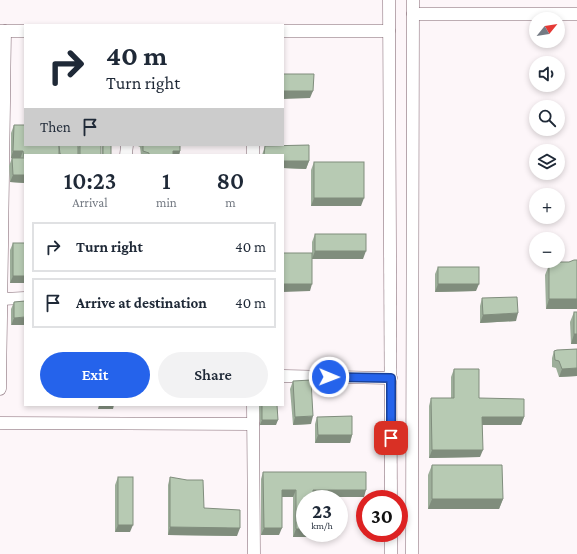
<!DOCTYPE html>
<meta charset="utf-8">
<style>
body{margin:0;font-family:"Crimson Pro",serif;background:#f2f2f3;color:#1f2937;height:100vh;display:flex;flex-direction:column;font-size:15px;white-space:nowrap}
*{box-sizing:border-box;margin:0}
p{font-size:13px;color:#747a83}
.icon{flex:none;width:22px;height:22px;fill:none;stroke:currentColor;stroke-width:2;stroke-linecap:round;stroke-linejoin:round}
.map{position:relative;flex:1;overflow:hidden}
.details{position:absolute;left:24px;top:154px;width:260px;height:252px;display:flex;flex-direction:column;background:#fff;border-radius:0px;box-shadow:0 2px 6px #0003}
.details>*{flex:none}
.hud{position:absolute;left:24px;top:24px;width:260px;height:122px;border-radius:0px;box-shadow:0 2px 6px #0003;background:#fff;color:#1f2937;overflow:hidden}
.needle{width:26px;rotate:60deg}
.tools{position:absolute;left:529px;top:12px;display:grid;gap:8px}
.tools a{display:grid;place-items:center;width:36px;height:36px;border-radius:50%;background:#fff;box-shadow:0 2px 6px #0003;font-size:20px}
.speed{position:absolute;left:296px;top:490px;display:flex;gap:8px;font-size:20px;font-weight:700;text-align:center}
.speed>*{display:grid;place-content:center;width:52px;height:52px;border-radius:50%;background:#fff;box-shadow:0 2px 6px #0003;line-height:1}
.speed small{font-size:10px;font-weight:400}
.speed .limit{border:6px solid #d22;background:#fff;color:#111}
.pin{position:absolute;display:grid;place-items:center;width:34px;height:34px;color:#fff;margin:-17px;border-radius:8px;box-shadow:0 2px 6px #0006}
.me{position:absolute;width:44px;margin:-22px;rotate:91deg;stroke-linejoin:round;filter:drop-shadow(0 0 3px #0008)}
.turn{display:flex;align-items:center;gap:14px;height:84px;padding:0 16px;font-size:18px}
.turn .icon{width:52px;height:52px;stroke-width:2.5}
.turn b{display:block;font-size:28px;line-height:34px}
.then{display:flex;align-items:center;height:38px;padding:0 16px;background:#0003;gap:8px;font-size:15px}
.eta{display:flex;justify-content:space-evenly;align-items:center;height:68px;text-align:center}
.eta b{font-size:24px;font-weight:600;line-height:28px}
.action{display:flex;gap:8px;margin-top:auto;padding:8px 16px}
.action a{flex:1;height:46px;border-radius:24px;background:#2563eb;color:#fff;font-size:16px;font-weight:600;line-height:46px;text-align:center}
.action a+a{background:#f2f2f3;color:#1f2937}
ul{padding:0;list-style:none}
li{display:flex;align-items:center;gap:12px;height:50px;margin:0 8px 6px;padding:0 8px;border:2px solid #e0e1e3;border-radius:0px}
li div{flex:1}
li b{display:block;font-size:15px}
li em{font-style:normal}
.map>svg:first-child{display:block}
.lines{fill:none;stroke-linecap:round;stroke-linejoin:round}
.street-casing{stroke:#7f646f;stroke-width:13}
.street{stroke:#fff;stroke-width:12}
.wall{fill:#9dae9a}
.shaded-wall{fill:#808d7d}
.building{fill:#b7cab3;stroke:#808d7d}
.route-casing{stroke:#184099;stroke-width:10}
.route{stroke:#2563eb;stroke-width:7}
</style>
<div class="map">
<svg width="577" height="554" viewBox="0 0 577 554">
<rect width="100%" height="100%" fill="#fdf6f9"/>
<g class="lines">
<defs>
<g id="street">
<polyline points="389,0 391,499"/>
<polyline points="413,14 577,14"/>
<polyline points="0,31 25,31"/>
<polyline points="283,31 389,31"/>
<polyline points="126,155 127,145"/>
<polyline points="253,155 253,145"/>
<polyline points="1,299 25,298"/>
<polyline points="283,376 391,378"/>
<polyline points="0,389 5,31"/>
<polyline points="253,405 254,554"/>
<polyline points="0,423 253,424"/>
<polyline points="391,533 391,554"/>
<polyline points="412,554 413,0"/>
</g>
</defs>
<use href="#street" class="street-casing"/>
<use href="#street" class="street"/>
</g>
<g class="wall">
<polygon points="14,125 25,145 78,147 79,145 101,145 101,155 25,155 25,183 10,182 9,166 12,158 11,158 11,133"/>
<polygon points="103,145 111,155 102,155 102,147"/>
<polygon points="138,145 180,145 180,151 179,155 141,155 140,147 138,146"/>
<polygon points="309,145 309,161 306,169 283,168 283,155 262,155 265,146"/>
<polygon points="314,162 361,206 311,206 311,170"/>
<polygon points="315,234 363,259 312,259 312,242"/>
<polygon points="13,243 25,283 10,283 10,250"/>
<polygon points="577,260 577,309 546,309 545,275 549,265 569,262"/>
<polygon points="438,267 476,291 435,292 435,274"/>
<polygon points="482,298 516,321 480,323 480,306"/>
<polygon points="25,301 11,325 11,309 14,302"/>
<polygon points="574,312 577,312 577,344 571,344 570,322"/>
<polygon points="577,349 577,376 559,377 556,368 552,367 552,358 554,351"/>
<polygon points="454,369 479,398 524,417 521,425 482,425 480,457 429,458 429,406 431,398 451,398 451,377"/>
<polygon points="293,381 311,424 293,425 290,389"/>
<polygon points="259,405 277,405 276,425 260,425"/>
<polygon points="317,417 352,435 350,443 315,443 315,424"/>
<polygon points="432,465 503,499 499,509 428,509 428,475"/>
<polygon points="263,472 364,497 313,497 310,537 293,537 293,497 282,497 279,535 261,535 261,479"/>
<polygon points="118,477 130,532 115,532 115,485"/>
<polygon points="170,477 204,508 237,536 168,535 168,485"/>
</g>
<g class="shaded-wall">
<polygon points="283,91 313,91 310,98 283,99"/>
<polygon points="13,151 23,151 20,159 11,158"/>
<polygon points="173,151 180,151 179,155 172,155"/>
<polygon points="283,161 309,161 306,169 283,168"/>
<polygon points="13,175 25,175 25,183 10,182"/>
<polygon points="314,198 364,198 361,206 311,206"/>
<polygon points="315,251 366,251 363,259 312,259"/>
<polygon points="13,276 25,276 25,283 10,283"/>
<polygon points="283,284 312,284 310,291 283,292"/>
<polygon points="438,284 479,284 476,291 435,292"/>
<polygon points="549,299 577,299 577,309 546,309"/>
<polygon points="518,313 516,321 480,323 483,315"/>
<polygon points="25,317 25,325 11,325 14,318"/>
<polygon points="574,334 577,334 577,344 571,344"/>
<polygon points="577,368 577,376 559,377 562,369"/>
<polygon points="99,405 114,405 113,409 98,409"/>
<polygon points="313,416 311,424 293,425 295,417"/>
<polygon points="482,417 524,417 521,425 480,425"/>
<polygon points="262,420 278,420 276,425 260,425"/>
<polygon points="318,435 352,435 350,443 315,443"/>
<polygon points="432,450 483,450 480,457 429,458"/>
<polygon points="282,490 296,490 293,497 279,497"/>
<polygon points="313,490 366,490 364,497 310,497"/>
<polygon points="432,499 503,499 499,509 428,509"/>
<polygon points="118,525 133,525 130,532 115,532"/>
<polygon points="170,527 240,528 237,536 168,535"/>
<polygon points="264,528 282,528 279,535 261,535"/>
<polygon points="296,529 305,529 305,533 311,533 310,537 293,537"/>
</g>
<g class="building">
<polygon points="283,74 314,74 313,91 283,91"/>
<polygon points="14,125 25,125 25,145 59,145 59,155 25,155 25,157 24,157 23,151 13,151"/>
<polygon points="59,145 78,145 78,155 61,155 61,154 60,154"/>
<rect x="80" y="145" width="21" height="10"/>
<rect x="103" y="145" width="8" height="10"/>
<polygon points="143,145 180,145 180,151 173,151 173,155 149,155 149,153 143,151"/>
<polygon points="309,145 309,161 283,161 283,155 264,155 265,146"/>
<polygon points="12,158 25,158 25,175 13,175"/>
<rect x="314" y="162" width="50" height="36"/>
<rect x="315" y="234" width="51" height="17"/>
<rect x="13" y="243" width="12" height="33"/>
<rect x="283" y="253" width="29" height="31"/>
<polygon points="574,260 577,260 577,299 549,299 549,265 558,262 569,262"/>
<rect x="438" y="267" width="41" height="17"/>
<polygon points="517,297 518,313 483,315 482,298"/>
<polygon points="25,301 25,317 14,318 14,302"/>
<rect x="574" y="312" width="3" height="22"/>
<polygon points="577,349 577,368 562,369 559,361 555,360 554,351 557,350"/>
<polygon points="454,369 479,369 479,398 524,399 524,417 482,417 483,450 432,450 431,398 454,398"/>
<polygon points="311,380 313,416 295,417 293,381"/>
<polygon points="262,405 277,405 278,420 262,420"/>
<polygon points="352,416 352,435 318,435 317,417"/>
<polygon points="432,465 502,465 503,499 432,499"/>
<polygon points="263,472 366,472 366,490 313,490 313,499 305,499 305,529 296,529 296,490 282,490 282,528 264,528"/>
<rect x="118" y="477" width="15" height="48"/>
<polygon points="170,477 187,480 203,480 204,508 240,510 240,528 170,527"/>
</g>
<g class="lines">
<defs>
<polyline id="route" points="329,377 391,378 391,438"/>
</defs>
<use href="#route" class="route-casing"/>
<use href="#route" class="route"/>
</g>
</svg>
<div class="tools">
<a><svg class="needle" viewBox="-14 -14 28 28"><path d="M0-13l5 13h-10z" fill="#e53935"/><path d="M0 13l5-13h-10z" fill="#747a83"/></svg></a>
<a><svg class="icon" aria-label="sound" viewBox="0 0 24 24"><path d="M4 9h4l5-4v14l-5-4H4zM17 9q2 3 0 6"/></svg></a>
<a><svg class="icon" aria-label="search" viewBox="0 0 24 24"><circle cx="10" cy="10" r="6"/><path d="M15 15l6 6"/></svg></a>
<a><svg class="icon" aria-label="layers" viewBox="0 0 24 24"><path d="M12 4l9 5-9 5-9-5zM3 14l9 5 9-5"/></svg></a>
<a>+</a>
<a>−</a>
</div>
<div class="speed"><div>23<small>km/h</small></div><div class="limit">30</div></div>
<div class="pin" style="left:391px;top:438px;background:#d93025"><svg class="icon" aria-label="arrive" viewBox="0 0 24 24"><path d="M6 21V4h12l-3 4 3 4H6"/></svg></div>
<svg class="me" style="left:329px;top:377px" viewBox="-20 -20 40 40"><circle r="17" fill="#2563eb" stroke="#fff" stroke-width="3"/><path d="M0-11L8 9 0 5-8 9z" fill="#fff"/></svg>
<div class="hud">
<div class="turn"><svg class="icon" aria-label="right" viewBox="0 0 24 24"><path d="M7 20v-9h11M14 6l5 5-5 5"/></svg><div><b>40 m</b>Turn right</div></div>
<div class="then">Then<svg class="icon" aria-label="arrive" viewBox="0 0 24 24"><path d="M6 21V4h12l-3 4 3 4H6"/></svg></div>
</div>
<section class="details">
<div class="eta">
<div><b>10:23</b><p>Arrival</p></div>
<div><b>1</b><p>min</p></div>
<div><b>80</b><p>m</p></div>
</div>
<ul>
<li><svg class="icon" aria-label="right" viewBox="0 0 24 24"><path d="M7 20v-9h11M14 6l5 5-5 5"/></svg><div><b>Turn right</b></div><em>40 m</em></li>
<li><svg class="icon" aria-label="arrive" viewBox="0 0 24 24"><path d="M6 21V4h12l-3 4 3 4H6"/></svg><div><b>Arrive at destination</b></div><em>40 m</em></li>
</ul>
<div class="action"><a>Exit</a><a>Share</a></div>
</section>
</div>
